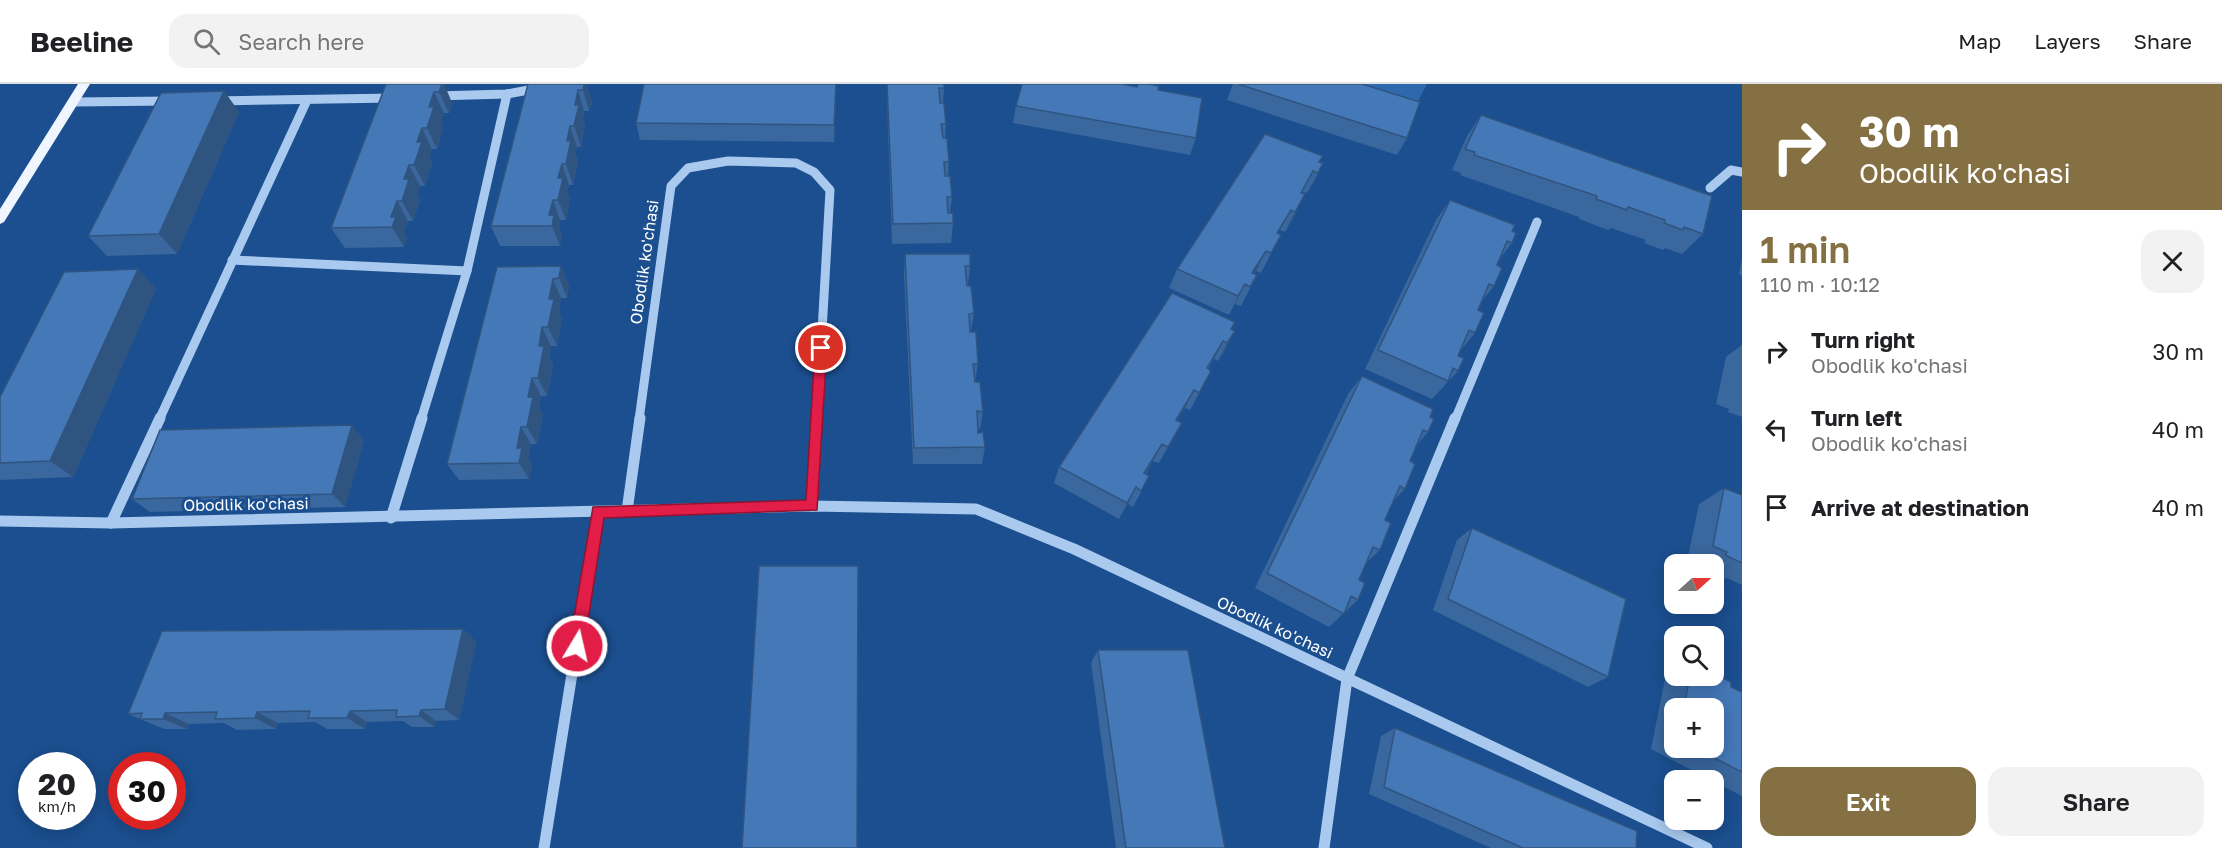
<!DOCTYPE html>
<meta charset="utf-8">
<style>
body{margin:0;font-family:"Golos Text",sans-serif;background:#f2f2f2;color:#202124;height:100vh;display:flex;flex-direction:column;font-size:22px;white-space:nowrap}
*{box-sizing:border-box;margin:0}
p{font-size:20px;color:#757577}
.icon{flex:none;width:33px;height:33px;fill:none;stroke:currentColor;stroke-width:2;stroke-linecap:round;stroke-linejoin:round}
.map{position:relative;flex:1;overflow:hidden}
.side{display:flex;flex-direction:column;background:#fff;width:480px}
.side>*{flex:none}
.banner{background:#847042;color:#fff;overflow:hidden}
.needle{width:39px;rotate:69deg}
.controls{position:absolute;left:1664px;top:470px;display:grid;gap:12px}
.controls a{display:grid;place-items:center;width:60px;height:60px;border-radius:12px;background:#fff;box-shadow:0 3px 15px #0003;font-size:30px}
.speed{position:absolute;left:18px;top:668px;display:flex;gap:12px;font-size:30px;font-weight:700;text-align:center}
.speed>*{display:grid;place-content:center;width:78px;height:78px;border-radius:50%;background:#fff;box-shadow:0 3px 15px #0003;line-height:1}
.speed small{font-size:15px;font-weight:400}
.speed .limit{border:9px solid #d22;background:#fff;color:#111}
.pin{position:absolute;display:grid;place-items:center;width:51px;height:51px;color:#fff;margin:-26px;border:3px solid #fff;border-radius:50%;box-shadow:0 2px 6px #0007}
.me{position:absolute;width:66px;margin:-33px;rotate:9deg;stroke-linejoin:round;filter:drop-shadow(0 0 4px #0008)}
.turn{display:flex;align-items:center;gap:21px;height:126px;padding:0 18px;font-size:27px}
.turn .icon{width:78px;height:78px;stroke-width:2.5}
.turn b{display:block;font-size:42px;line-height:51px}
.round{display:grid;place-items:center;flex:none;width:63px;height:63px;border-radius:18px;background:#f2f2f2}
.overview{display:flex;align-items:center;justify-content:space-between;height:102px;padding:0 18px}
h1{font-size:36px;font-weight:600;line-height:45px;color:#847042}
.button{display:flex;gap:12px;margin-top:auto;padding:12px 18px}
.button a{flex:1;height:69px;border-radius:18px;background:#847042;color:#fff;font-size:24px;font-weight:600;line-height:69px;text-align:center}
.button a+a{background:#f2f2f2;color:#202124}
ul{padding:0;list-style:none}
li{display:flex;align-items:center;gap:18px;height:78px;padding:0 18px}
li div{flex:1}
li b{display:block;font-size:22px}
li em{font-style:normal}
header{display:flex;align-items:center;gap:36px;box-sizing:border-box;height:84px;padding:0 30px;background:#fff;border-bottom:2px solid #e0e0e0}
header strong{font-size:28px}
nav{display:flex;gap:33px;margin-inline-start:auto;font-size:21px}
.search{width:420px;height:54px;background:#f2f2f2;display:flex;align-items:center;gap:15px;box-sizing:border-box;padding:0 21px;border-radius:18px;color:#757577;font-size:22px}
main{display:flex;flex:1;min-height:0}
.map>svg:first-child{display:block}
.green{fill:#2e69ad}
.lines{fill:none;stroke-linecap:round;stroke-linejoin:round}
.minor-far1{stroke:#a9c9ee;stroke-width:9}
.minor{stroke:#a9c9ee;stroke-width:11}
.major{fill:#f0f6ff;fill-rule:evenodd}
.wall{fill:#3a679d;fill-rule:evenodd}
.shaded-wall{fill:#305480}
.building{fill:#4478b7;stroke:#305480;stroke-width:1.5}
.route{fill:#e11d48;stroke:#92132f;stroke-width:1.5}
.labels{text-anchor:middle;stroke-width:6;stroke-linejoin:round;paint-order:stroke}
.street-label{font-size:16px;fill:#fff;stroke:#1b4f8f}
</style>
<header>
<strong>Beeline</strong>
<div class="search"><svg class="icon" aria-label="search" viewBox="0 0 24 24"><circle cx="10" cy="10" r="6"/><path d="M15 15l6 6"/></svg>Search here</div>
<nav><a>Map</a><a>Layers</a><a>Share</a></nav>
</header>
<main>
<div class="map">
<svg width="1742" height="764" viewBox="0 0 1742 764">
<rect width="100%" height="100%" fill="#1b4f8f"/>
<polygon class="green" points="1337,0 1427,0 1413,27"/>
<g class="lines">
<g class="minor-far1">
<polyline points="435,12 507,10 560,0"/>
<polyline points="216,17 393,14"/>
<polyline points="73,18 171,17"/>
<polyline points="1710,104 1731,86 1742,88"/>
<polyline points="232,176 467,187 421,336"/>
<polyline points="467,187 507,10"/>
<polyline points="159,336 307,16"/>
<polyline points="639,336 671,102 688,84 728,77 796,79 814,88 830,106 817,336"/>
<polyline points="1455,336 1537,138"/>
</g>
<g class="minor">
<polyline points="812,422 817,334"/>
<polyline points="627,427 640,334"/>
<polyline points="391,434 422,334"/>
<polyline points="0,437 111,439 812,422 976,425 1074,465 1707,764"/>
<polyline points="111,439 160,334"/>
<polyline points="544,764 598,428"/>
<polyline points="1324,764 1347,595 1455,334"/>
</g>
<polygon class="major" points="78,0 90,0 4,138 0,140 0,125"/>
</g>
<g class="wall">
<polygon points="386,0 444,0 452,19 449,29 444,29 441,38 443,44 437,65 432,65 429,73 432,78 425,102 420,102 417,111 420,116 413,137 408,137 404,148 407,153 404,163 345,164 331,144"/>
<polygon points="528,0 586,0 592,18 589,27 584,27 583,34 585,42 581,63 577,63 575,69 578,77 573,101 569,101 567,107 570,114 566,136 560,136 559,144 562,151 560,162 500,162 491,142"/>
<polygon points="887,0 944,4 943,19 946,40 945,54 949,78 948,92 952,113 950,129 953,139 951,159 892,160 887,17"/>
<polygon points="1233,0 1362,0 1407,54 1397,71 1227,16"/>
<polygon points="1158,6 1196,54 1190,71 1013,39 1016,22"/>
<polygon points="224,7 239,28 177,170 107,172 88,152"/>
<polygon points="836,16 834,58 640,56 636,39"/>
<polygon points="1481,31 1703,150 1682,170 1665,164 1663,166 1644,159 1646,156 1611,144 1608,146 1579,135 1579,133 1460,91 1461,89 1452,86 1467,52"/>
<polygon points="1320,78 1323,79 1313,100 1307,109 1303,108 1295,131 1285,148 1280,146 1278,149 1281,151 1261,189 1256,187 1254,190 1257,191 1241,222 1235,220 1229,231 1169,204 1177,185"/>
<polygon points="1450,116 1512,147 1512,159 1501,173 1497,181 1494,202 1482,217 1478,226 1475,249 1461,266 1458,272 1458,287 1432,315 1365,285 1436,136"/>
<polygon points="905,170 970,182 968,202 974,229 971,248 978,280 975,298 983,328 980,345 978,345 978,349 985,363 982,380 913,380 904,190"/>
<polygon points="1742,176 1742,192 1739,190"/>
<polygon points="561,182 569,202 567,214 561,214 559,227 562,234 557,262 551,262 549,273 553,281 547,312 541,312 539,324 543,331 537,360 531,360 528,375 532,381 529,395 459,396 447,380 497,183"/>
<polygon points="138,185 156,205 73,393 0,396 0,313"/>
<polygon points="1231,245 1235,247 1225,266 1218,277 1214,275 1208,285 1202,305 1190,326 1185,324 1177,337 1182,339 1159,379 1153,377 1146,390 1141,408 1133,423 1128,420 1119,435 1054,399 1059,383"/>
<polygon points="1742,261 1742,333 1728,328 1729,325 1716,320 1726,273"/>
<polygon points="1362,292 1428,348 1417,361 1410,377 1405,405 1393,417 1385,436 1380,466 1366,479 1359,496 1358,516 1329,543 1255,504 1348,310"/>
<polygon points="364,356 345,423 150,428 132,415"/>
<polygon points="1724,404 1742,411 1742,501 1727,494 1722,496 1713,492 1713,480 1695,480 1687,477 1699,420"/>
<polygon points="1472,444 1608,593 1588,603 1433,526 1457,456"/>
<polygon points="463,545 476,558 459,636 436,637 434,643 412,643 403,637 367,638 365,645 327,645 315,638 278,639 276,645 237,646 224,639 189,640 187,645 164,645 128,630"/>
<polygon points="1098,566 1225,764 1116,764 1091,579"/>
<path d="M 1675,591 L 1713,591 L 1731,603 L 1742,608 L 1742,712 L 1713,697 L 1713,696 L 1711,696 L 1651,665 L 1665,595 ZM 1674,624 L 1713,624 L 1713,663 L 1674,663 Z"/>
<polygon points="1395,644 1636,764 1491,764 1369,710 1381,652"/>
</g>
<g class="shaded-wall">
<polygon points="442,0 444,0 452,19 449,29 439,8"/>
<polygon points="584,0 586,0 592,18 589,27 583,6"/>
<polygon points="836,0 836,16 834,58 834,41"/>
<polygon points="578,6 584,27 583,34 585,42 581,63 574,42 575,21"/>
<polygon points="224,7 239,28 177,170 159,150"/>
<polygon points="434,8 444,29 441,38 443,44 437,65 427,44 429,23"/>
<polygon points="570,42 577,63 575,69 578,77 573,101 566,80 567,57"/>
<polygon points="422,44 432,65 429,73 432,78 425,102 414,81 417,58"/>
<polygon points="1323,79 1313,100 1307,109 1318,89"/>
<polygon points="562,80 569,101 567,107 570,114 566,136 558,116 558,94"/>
<polygon points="409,81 420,102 417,111 420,116 413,137 402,117 404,95"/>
<polygon points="1305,110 1295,131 1285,148 1295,128"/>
<polygon points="553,116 560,136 559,144 562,151 560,162 552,142 549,131"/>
<polygon points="397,117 408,137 404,148 407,153 404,163 392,143 391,133"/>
<polygon points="1291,126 1280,146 1267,169 1277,149"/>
<polygon points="1281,151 1271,171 1261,189 1271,169"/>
<polygon points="1266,167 1256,187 1247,201 1252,189"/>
<polygon points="561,182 569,202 567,214 559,194"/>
<polygon points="138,185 156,205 73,393 50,377"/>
<polygon points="553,195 561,214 559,227 562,234 557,262 548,243 549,215"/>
<polygon points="1245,200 1235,220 1229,231 1238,212"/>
<polygon points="542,243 551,262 549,273 553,281 547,312 538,294 539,262"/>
<polygon points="1235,247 1225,266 1218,277 1227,259"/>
<polygon points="1223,257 1214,275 1197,302 1207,284"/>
<polygon points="1211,287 1202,305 1190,326 1199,309"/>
<polygon points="532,294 541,312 539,324 543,331 537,360 527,343 528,313"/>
<polygon points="1194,306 1185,324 1167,353 1176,336"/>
<polygon points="1182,339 1173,356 1159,379 1168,363"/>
<polygon points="352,341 364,356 345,423 332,410"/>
<polygon points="521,343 531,360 528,375 532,381 529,395 519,379 517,364"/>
<polygon points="1162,360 1153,377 1136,405 1144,389"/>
<polygon points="1136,403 1128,420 1119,435 1127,419"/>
<polygon points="463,545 476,558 459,636 445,625"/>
<polygon points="421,626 436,637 434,643 419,632"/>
<polygon points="350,627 367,638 365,645 347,634"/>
<polygon points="257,628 278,639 276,645 255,634"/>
<polygon points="165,629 189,640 187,645 163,635"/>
</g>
<g class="building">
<polygon points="386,0 442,0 439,8 434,8 429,23 434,23 427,44 422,44 417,58 422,58 414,81 409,81 404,95 409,95 402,117 397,117 391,133 396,133 392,143 331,144"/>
<polygon points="528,0 584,0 583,6 578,6 575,21 579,21 574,42 570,42 567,57 571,56 566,80 562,80 558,94 563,94 558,116 553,116 549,131 554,131 552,142 491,142"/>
<polygon points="644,0 836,0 834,41 636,39"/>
<polygon points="887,0 944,0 944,4 939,4 940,19 944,19 946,40 941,40 943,54 947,54 949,78 944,78 945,92 950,92 952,113 947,113 948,129 953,129 953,139 893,140"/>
<polygon points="1022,0 1122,0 1137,3 1138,0 1149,0 1159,2 1158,6 1202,14 1196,54 1016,22"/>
<polygon points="1238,0 1362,0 1420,18 1407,54"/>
<polygon points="224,7 159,150 88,152 161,9"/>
<polygon points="1481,31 1712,112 1703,150 1684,143 1683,146 1664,139 1665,136 1628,123 1627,126 1596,115 1597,112 1474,71 1475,68 1465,65"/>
<polygon points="1265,50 1323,72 1319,78 1323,79 1318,89 1313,87 1301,109 1305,110 1295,128 1291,126 1277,149 1281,151 1271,169 1266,167 1252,189 1257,191 1250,203 1245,200 1238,212 1177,185"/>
<polygon points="1450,116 1515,141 1512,147 1516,149 1512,159 1507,157 1497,181 1502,184 1494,202 1489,200 1478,226 1484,229 1475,249 1469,246 1458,272 1464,274 1458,287 1453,284 1448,297 1378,266"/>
<polygon points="905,170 970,170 970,182 965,182 967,202 971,202 974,229 969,230 970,248 976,248 978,280 973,280 975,298 980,298 983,328 977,327 978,349 983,348 985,363 914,364"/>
<polygon points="561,182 559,194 553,195 549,215 554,215 548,243 542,243 539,262 544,262 538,294 532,294 528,313 533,313 527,343 521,343 517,364 522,364 519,379 447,380 497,183"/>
<polygon points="138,185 50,377 0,379 0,313 64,188"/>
<polygon points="1172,209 1235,238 1231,245 1235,247 1227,259 1223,257 1207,284 1211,287 1199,309 1194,306 1176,336 1182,339 1168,363 1162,360 1144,389 1149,392 1141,407 1136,403 1127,419 1059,383"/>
<polygon points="1362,292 1433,325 1430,333 1434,335 1428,348 1423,346 1410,377 1415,380 1405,405 1400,402 1385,436 1391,439 1380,466 1373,463 1359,496 1365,499 1358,516 1351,512 1344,530 1267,489"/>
<polygon points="352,341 332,410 132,415 160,346"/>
<polygon points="1724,404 1742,411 1742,479 1725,471 1727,468 1713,462"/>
<polygon points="1472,444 1626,515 1608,593 1448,515"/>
<polygon points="759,482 858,482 857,764 742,764"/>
<polygon points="463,545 445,625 421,626 419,632 396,633 397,626 350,627 347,634 308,634 310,627 257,628 255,634 215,635 217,628 165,629 163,635 140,635 142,629 128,630 162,547"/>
<polygon points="1098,566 1188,566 1225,764 1126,764"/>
<polygon points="1713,589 1731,598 1731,603 1742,608 1742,688 1693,663 1713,663 1713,624 1684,624 1690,591 1713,591"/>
<polygon points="1395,644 1637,747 1636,764 1523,764 1384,703"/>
</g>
<polygon class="route" points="821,259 827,264 817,426 604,434 584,562 582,567 577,569 571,567 569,562 593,423 806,416 815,264"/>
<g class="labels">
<g class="street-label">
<text transform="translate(644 178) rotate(-82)" y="6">Obodlik ko'chasi</text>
<text transform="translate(246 420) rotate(-1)" y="6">Obodlik ko'chasi</text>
<text transform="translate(1275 543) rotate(25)" y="6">Obodlik ko'chasi</text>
</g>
</g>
</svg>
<div class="controls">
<a><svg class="needle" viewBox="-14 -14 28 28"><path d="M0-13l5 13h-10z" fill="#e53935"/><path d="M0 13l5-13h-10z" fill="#757577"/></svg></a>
<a><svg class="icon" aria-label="search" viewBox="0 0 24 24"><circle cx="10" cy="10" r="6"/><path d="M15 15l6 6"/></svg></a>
<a>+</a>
<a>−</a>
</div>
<div class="speed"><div>20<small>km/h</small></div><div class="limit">30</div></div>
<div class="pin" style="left:821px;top:264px;background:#d93025"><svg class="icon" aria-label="arrive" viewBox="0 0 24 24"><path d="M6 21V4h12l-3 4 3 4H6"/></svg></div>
<svg class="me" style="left:577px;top:562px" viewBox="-20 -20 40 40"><circle r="17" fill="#e11d48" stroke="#fff" stroke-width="3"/><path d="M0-11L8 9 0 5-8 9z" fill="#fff"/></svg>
</div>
<section class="side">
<div class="banner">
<div class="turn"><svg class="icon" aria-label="right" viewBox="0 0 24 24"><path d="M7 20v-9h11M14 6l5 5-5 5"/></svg><div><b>30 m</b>Obodlik ko'chasi</div></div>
</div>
<div class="overview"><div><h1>1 min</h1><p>110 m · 10:12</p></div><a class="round"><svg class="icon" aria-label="close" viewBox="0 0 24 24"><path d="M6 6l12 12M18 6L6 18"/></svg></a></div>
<ul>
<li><svg class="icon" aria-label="right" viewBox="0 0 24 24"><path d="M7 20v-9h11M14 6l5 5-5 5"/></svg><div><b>Turn right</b><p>Obodlik ko'chasi</p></div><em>30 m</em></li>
<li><svg class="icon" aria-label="left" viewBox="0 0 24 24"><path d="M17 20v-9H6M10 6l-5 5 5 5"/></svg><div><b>Turn left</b><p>Obodlik ko'chasi</p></div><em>40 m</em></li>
<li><svg class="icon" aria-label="arrive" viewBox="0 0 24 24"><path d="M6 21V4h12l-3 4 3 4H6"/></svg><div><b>Arrive at destination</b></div><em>40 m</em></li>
</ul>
<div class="button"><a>Exit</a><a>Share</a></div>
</section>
</main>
